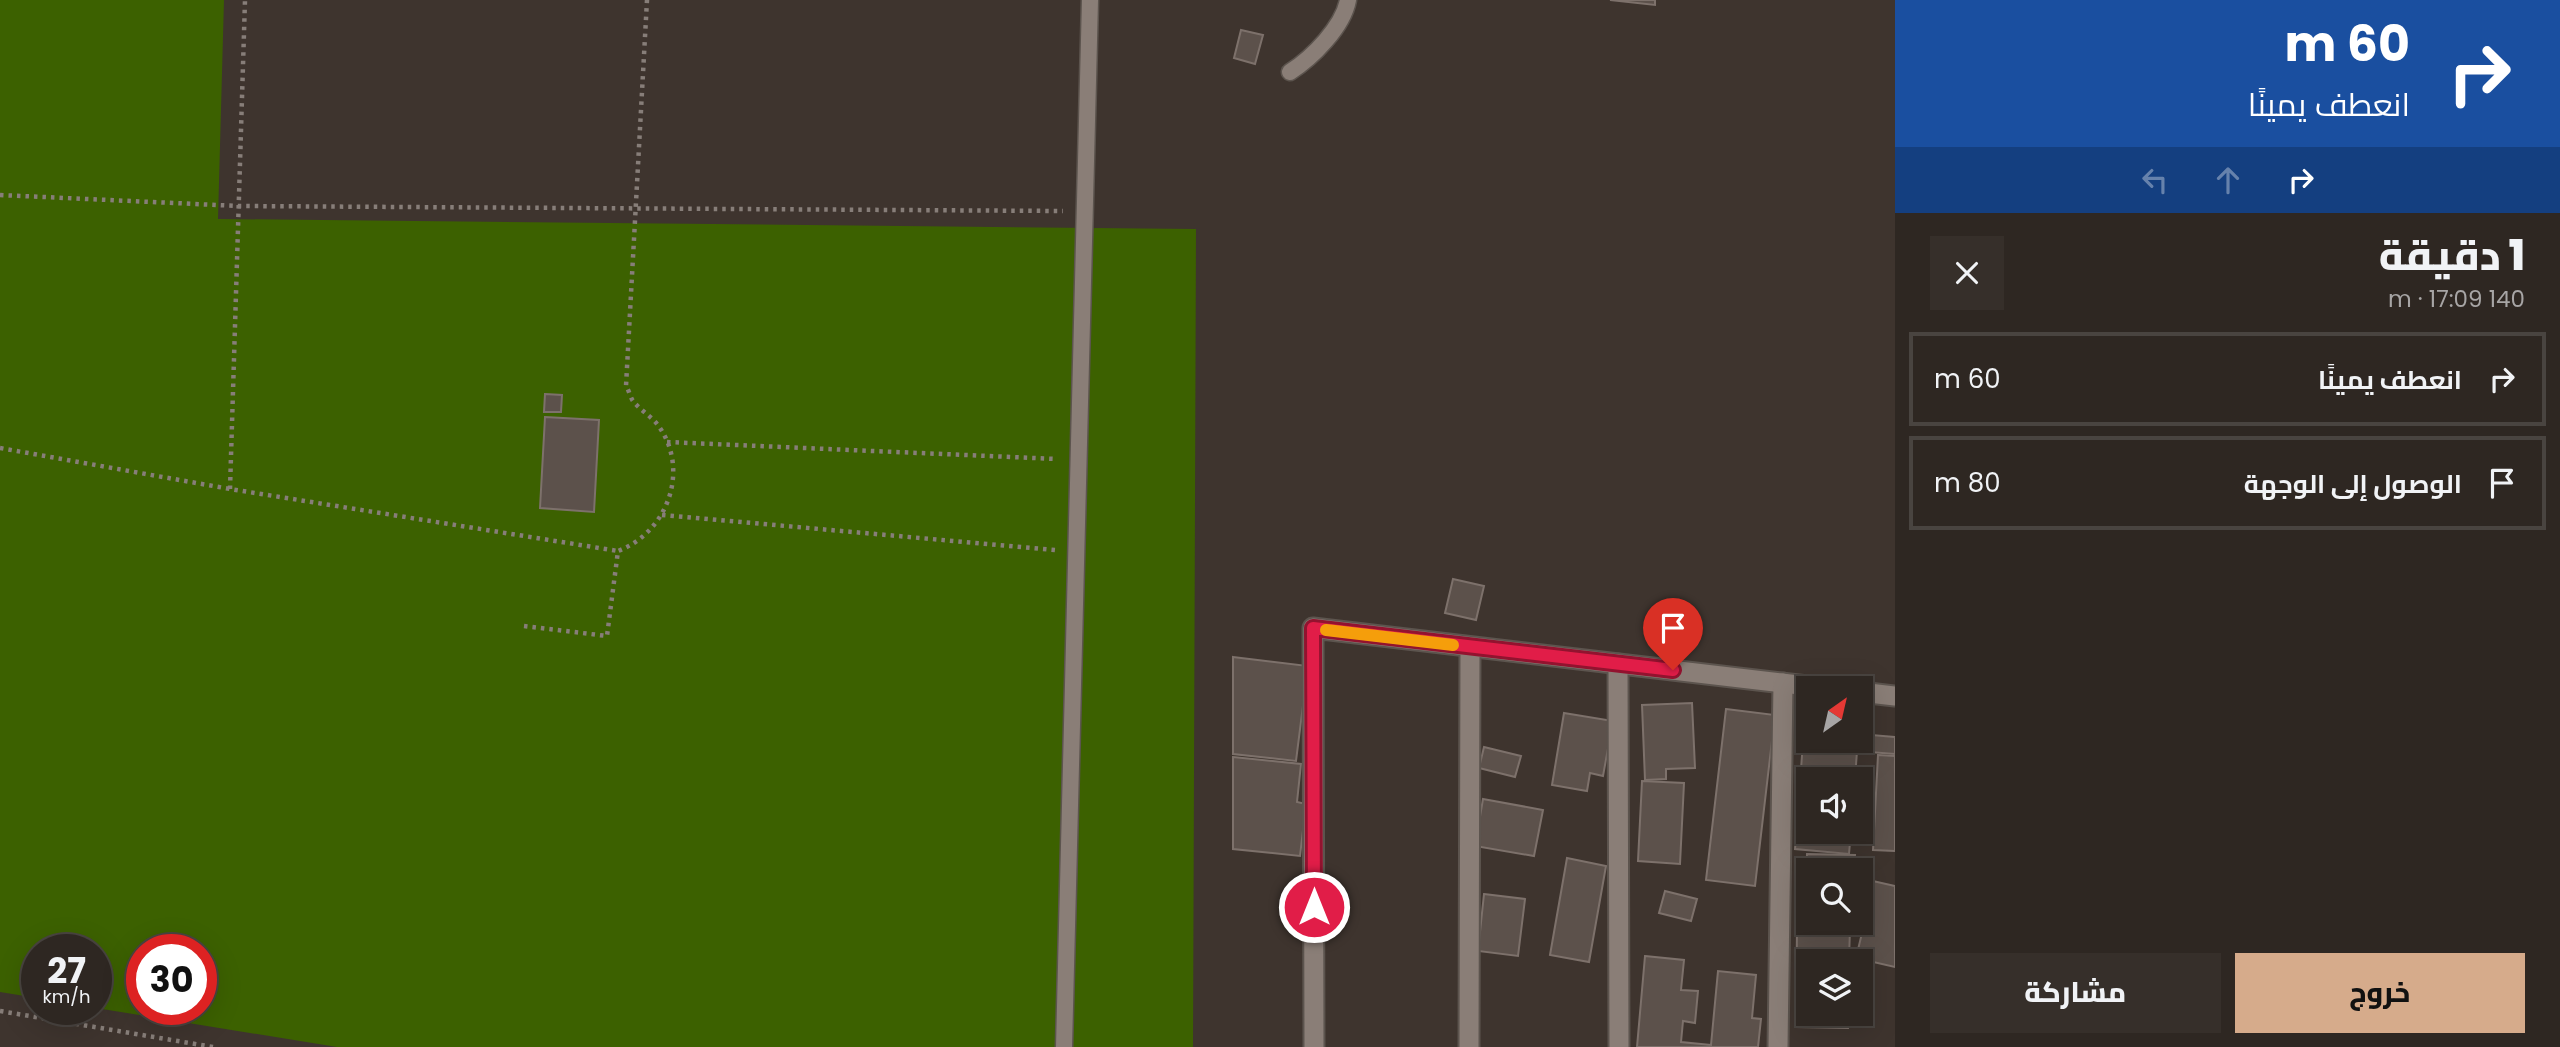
<!DOCTYPE html>
<html lang="ar">
<meta charset="utf-8">
<style>
body{margin:0;font-family:Poppins,Cairo,sans-serif;background:#362f2a;color:#f1f3f6;direction:rtl;height:100vh;display:flex;flex-direction:column;font-size:26px;white-space:nowrap}
*{box-sizing:border-box;margin:0}
p{font-size:23px;color:#a7a5a5}
.icon{flex:none;width:38px;height:38px;fill:none;stroke:currentColor;stroke-width:2;stroke-linecap:round;stroke-linejoin:round}
.map{position:relative;flex:1;overflow:hidden;direction:ltr}
.details{display:flex;flex-direction:column;background:#2e2722;width:665px}
.details>*{flex:none}
.guide{background:#1a4fa0;color:#fff;overflow:hidden}
.needle{width:46px;rotate:34deg}
.buttons{position:absolute;left:1796px;top:676px;display:grid;gap:14px}
.buttons a{display:grid;place-items:center;width:77px;height:77px;border-radius:0px;background:#2e2722;box-shadow:0 7px 28px #0002,0 0 0 2px #494440;font-size:35px}
.speed{position:absolute;left:21px;top:934px;display:flex;gap:14px;font-size:35px;font-weight:700;text-align:center}
.speed>*{display:grid;place-content:center;width:91px;height:91px;border-radius:50%;background:#2e2722;box-shadow:0 7px 28px #0002,0 0 0 2px #494440;line-height:1}
.speed small{font-size:18px;font-weight:400}
.speed .limit{border:10px solid #d22;background:#fff;color:#111}
.pin{position:absolute;display:grid;place-items:center;width:60px;height:60px;color:#fff;margin:-72px -30px;border-radius:50% 50% 50% 0;rotate:-45deg;box-shadow:0 0 7px #0007}
.pin .icon{rotate:45deg}
.me{position:absolute;width:77px;margin:-38px;rotate:0deg;stroke-linejoin:round;filter:drop-shadow(0 0 5px #0008)}
.turn{display:flex;align-items:center;gap:24px;height:147px;padding:0 35px;font-size:32px}
.turn .icon{width:91px;height:91px;stroke-width:2.5}
.turn b{display:block;font-size:49px;line-height:60px}
.lanes{display:flex;align-items:center;height:66px;padding:0 35px;background:#0003;justify-content:center;gap:35px;direction:ltr}
.lanes .off{opacity:.35}
.round{display:grid;place-items:center;flex:none;width:74px;height:74px;border-radius:0px;background:#362f2a}
.overview{display:flex;align-items:center;justify-content:space-between;height:119px;padding:0 35px}
h1{font-size:42px;font-weight:800;line-height:52px}
.primary-button{display:flex;gap:14px;margin-top:auto;padding:14px 35px}
.primary-button a{flex:1;height:80px;border-radius:0px;background:#d6ab8b;color:#111;font-size:28px;font-weight:800;line-height:80px;text-align:center}
.primary-button a+a{background:#362f2a;color:#f1f3f6}
ul{padding:0;list-style:none}
li{display:flex;align-items:center;gap:21px;height:94px;margin:0 14px 10px;padding:0 21px;border:4px solid #494440;border-radius:0px}
li div{flex:1}
li b{display:block;font-size:26px}
li em{font-style:normal}
main{display:flex;flex:1;min-height:0}
.map>svg:first-child{display:block}
.green{fill:#3c6100;fill-rule:evenodd}
.building{fill:#5c514b;stroke:#7d716b;stroke-width:2}
.lines{fill:none;stroke-linecap:round;stroke-linejoin:round}
.service-casing{stroke:#5c544e;stroke-width:19}
.minor-casing{stroke:#5c544e;stroke-width:23}
.path{stroke:#877e79;stroke-width:4.5;stroke-dasharray:3.5 5;stroke-linecap:butt}
.service{stroke:#8a7e77;stroke-width:16}
.minor{stroke:#8a7e77;stroke-width:19}
.route-casing{stroke:#92132f;stroke-width:18}
.route{stroke:#e11d48;stroke-width:12}
.slow{stroke:#f59e0b;stroke-width:12}
</style>
<main>
<section class="details">
<div class="guide">
<div class="turn"><svg class="icon" aria-label="right" viewBox="0 0 24 24"><path d="M7 20v-9h11M14 6l5 5-5 5"/></svg><div><b>60 m</b>انعطف يمينًا</div></div>
<div class="lanes"><svg class="icon off" aria-label="left" viewBox="0 0 24 24"><path d="M17 20v-9H6M10 6l-5 5 5 5"/></svg><svg class="icon off" aria-label="ahead" viewBox="0 0 24 24"><path d="M12 20V5M6 11l6-6 6 6"/></svg><svg class="icon" aria-label="right" viewBox="0 0 24 24"><path d="M7 20v-9h11M14 6l5 5-5 5"/></svg></div>
</div>
<div class="overview"><div><h1>1 دقيقة</h1><p>140 m · 17:09</p></div><a class="round"><svg class="icon" aria-label="close" viewBox="0 0 24 24"><path d="M6 6l12 12M18 6L6 18"/></svg></a></div>
<ul>
<li><svg class="icon" aria-label="right" viewBox="0 0 24 24"><path d="M7 20v-9h11M14 6l5 5-5 5"/></svg><div><b>انعطف يمينًا</b></div><em>60 m</em></li>
<li><svg class="icon" aria-label="arrive" viewBox="0 0 24 24"><path d="M6 21V4h12l-3 4 3 4H6"/></svg><div><b>الوصول إلى الوجهة</b></div><em>80 m</em></li>
</ul>
<div class="primary-button"><a>خروج</a><a>مشاركة</a></div>
</section>
<div class="map">
<svg width="1895" height="1047" viewBox="0 0 1895 1047">
<rect width="100%" height="100%" fill="#3e342e"/>
<path class="green" d="M 0,0 L 224,0 L 218,219 L 1196,229 L 1193,1047 L 337,1047 L 96,1008 L 96,950 L 37,950 L 37,998 L 0,992 ZM 142,950 L 201,950 L 201,1010 L 142,1010 Z"/>
<g class="building">
<polygon points="1610,0 1655,0 1655,5"/>
<polygon points="1241,30 1263,35 1255,64 1234,58"/>
<polygon points="545,394 562,395 561,412 544,412"/>
<polygon points="545,417 599,420 594,512 540,508"/>
<polygon points="1453,579 1484,586 1476,620 1445,613"/>
<polygon points="1233,657 1308,666 1296,761 1233,754"/>
<polygon points="1692,703 1695,768 1666,769 1666,779 1645,780 1642,705"/>
<polygon points="1726,709 1775,715 1755,886 1706,880"/>
<polygon points="1564,713 1613,721 1603,776 1590,773 1587,791 1552,785"/>
<polygon points="1804,729 1808,730 1808,740 1860,740 1860,734 1895,737 1895,754 1857,751 1855,779 1808,779 1808,831 1851,831 1849,854 1795,849"/>
<polygon points="1484,747 1521,756 1515,777 1479,768"/>
<polygon points="1878,755 1895,756 1895,851 1873,850"/>
<polygon points="1233,757 1301,764 1297,802 1306,804 1300,856 1233,849"/>
<polygon points="1642,781 1684,783 1680,864 1638,861"/>
<polygon points="1483,799 1543,810 1534,856 1475,846"/>
<polygon points="1807,854 1855,855 1854,870 1808,870 1806,885"/>
<polygon points="1567,858 1606,866 1589,962 1550,955"/>
<polygon points="1864,879 1895,886 1895,967 1856,958 1862,933 1853,931 1854,922 1860,922 1860,895"/>
<polygon points="1665,891 1697,899 1691,921 1659,913"/>
<polygon points="1484,894 1525,899 1518,956 1478,951"/>
<polygon points="1797,927 1850,928 1849,961 1808,961 1808,1013 1849,1013 1848,1028 1796,1027"/>
<polygon points="1645,956 1684,960 1681,990 1698,991 1695,1023 1683,1021 1681,1042 1711,1045 1718,971 1756,975 1752,1018 1761,1019 1758,1047 1637,1047"/>
</g>
<g class="lines">
<defs>
<g id="service">
<path d="M 1290,72 C 1312,58 1343,27 1348,0"/>
<polyline points="1064,1047 1090,0"/>
</g>
<g id="minor">
<polyline points="1618,664 1619,1047"/>
<polyline points="1860,692 1895,696"/>
<polyline points="1314,1047 1313,628 1825,688"/>
<polyline points="1469,1047 1470,647"/>
<polyline points="1778,1047 1783,683"/>
</g>
</defs>
<use href="#service" class="service-casing"/>
<use href="#minor" class="minor-casing"/>
<g class="path">
<polyline points="0,195 239,206 1063,211"/>
<polyline points="667,442 1057,459"/>
<polyline points="0,448 230,489 618,551"/>
<polyline points="230,489 245,0"/>
<polyline points="662,515 1055,550"/>
<path d="M 524,626 L 607,636 L 618,551 C 666,533 690,473 660,428 C 653,417 641,411 633,401 C 630,397 629,390 626,386 L 647,0"/>
<polyline points="0,1011 213,1047"/>
</g>
<use href="#service" class="service"/>
<use href="#minor" class="minor"/>
</g>
<g class="lines">
<defs>
<polyline id="route" points="1314,907 1313,628 1673,670"/>
</defs>
<use href="#route" class="route-casing"/>
<use href="#route" class="route"/>
<polyline class="slow" points="1326,630 1453,645"/>
</g>
</svg>
<div class="buttons">
<a><svg class="needle" viewBox="-14 -14 28 28"><path d="M0-13l5 13h-10z" fill="#e53935"/><path d="M0 13l5-13h-10z" fill="#a7a5a5"/></svg></a>
<a><svg class="icon" aria-label="sound" viewBox="0 0 24 24"><path d="M4 9h4l5-4v14l-5-4H4zM17 9q2 3 0 6"/></svg></a>
<a><svg class="icon" aria-label="search" viewBox="0 0 24 24"><circle cx="10" cy="10" r="6"/><path d="M15 15l6 6"/></svg></a>
<a><svg class="icon" aria-label="layers" viewBox="0 0 24 24"><path d="M12 4l9 5-9 5-9-5zM3 14l9 5 9-5"/></svg></a>
</div>
<div class="speed"><div>27<small>km/h</small></div><div class="limit">30</div></div>
<div class="pin" style="left:1673px;top:670px;background:#d93025"><svg class="icon" aria-label="arrive" viewBox="0 0 24 24"><path d="M6 21V4h12l-3 4 3 4H6"/></svg></div>
<svg class="me" style="left:1314px;top:907px" viewBox="-20 -20 40 40"><circle r="17" fill="#e11d48" stroke="#fff" stroke-width="3"/><path d="M0-11L8 9 0 5-8 9z" fill="#fff"/></svg>
</div>
</main>
